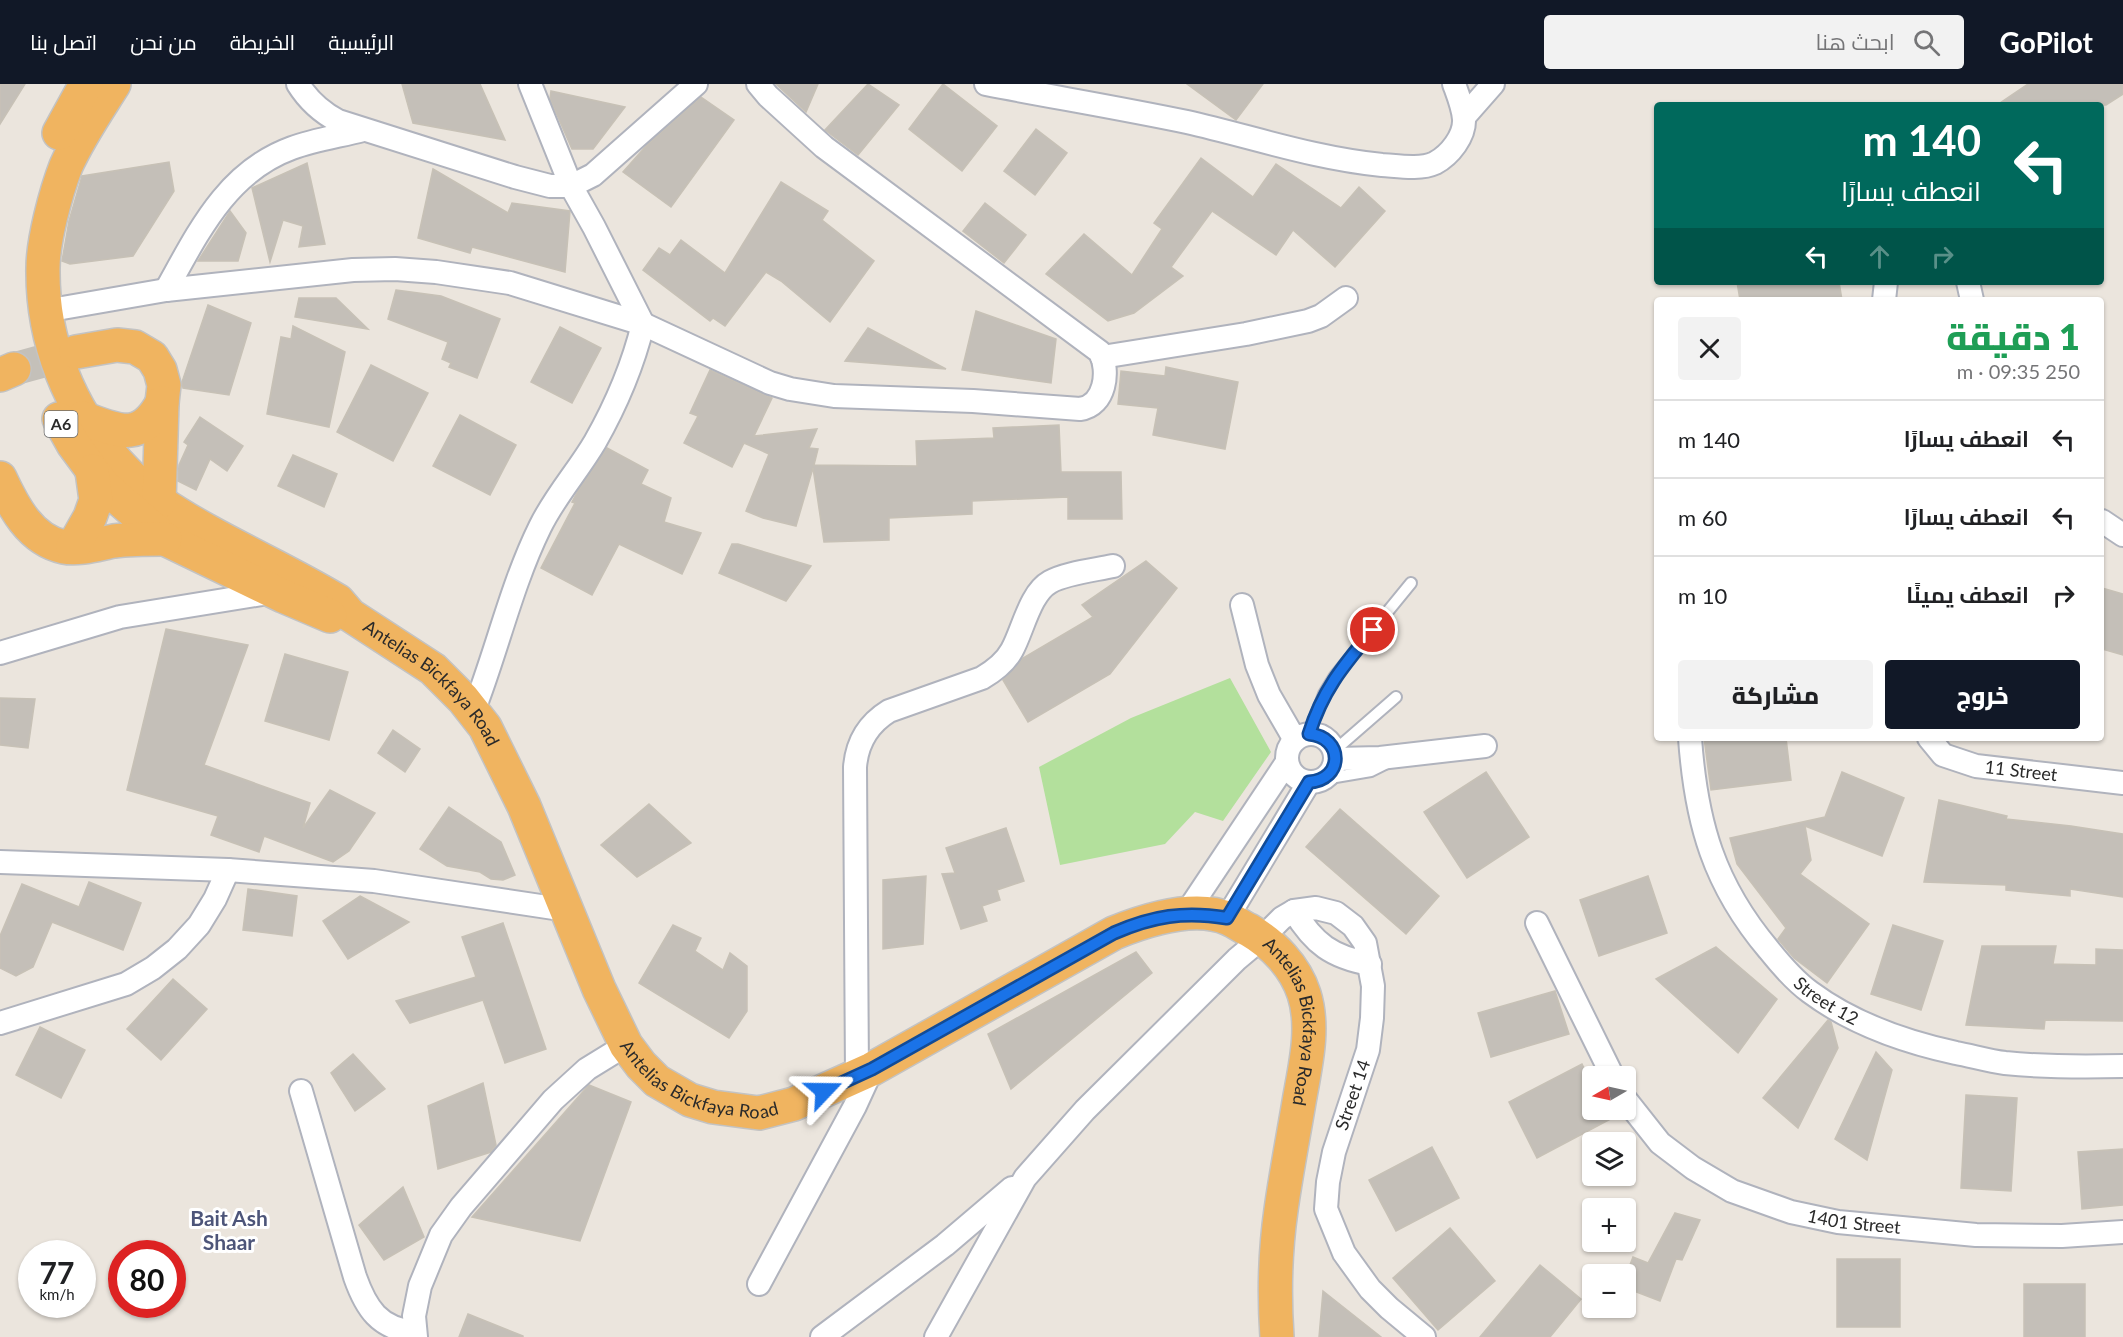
<!DOCTYPE html>
<html lang="ar">
<meta charset="utf-8">
<style>
body{margin:0;font-family:Lato,Cairo,sans-serif;background:#f2f2f2;color:#202124;direction:rtl;height:100vh;display:flex;flex-direction:column;font-size:22px;white-space:nowrap}
*{box-sizing:border-box;margin:0}
p{font-size:20px;color:#757577}
.icon{flex:none;width:33px;height:33px;fill:none;stroke:currentColor;stroke-width:2;stroke-linecap:round;stroke-linejoin:round}
.map{position:relative;flex:1;overflow:hidden;direction:ltr}
.sheet{position:absolute;left:1654px;top:213px;width:450px;height:444px;display:flex;flex-direction:column;background:#fff;border-radius:6px;box-shadow:0 2px 4px #0004;direction:rtl}
.sheet>*{flex:none}
.guide{position:absolute;left:1654px;top:18px;width:450px;height:183px;border-radius:6px;box-shadow:0 2px 4px #0004;direction:rtl;background:#00695c;color:#fff;overflow:hidden}
.needle{width:39px;rotate:261deg}
.tools{position:absolute;left:1582px;top:982px;display:grid;gap:12px}
.tools a{display:grid;place-items:center;width:54px;height:54px;border-radius:6px;background:#fff;box-shadow:0 2px 4px #0004;font-size:30px}
.speed{position:absolute;left:18px;top:1156px;display:flex;gap:12px;font-size:30px;font-weight:700;text-align:center}
.speed>*{display:grid;place-content:center;width:78px;height:78px;border-radius:50%;background:#fff;box-shadow:0 2px 4px #0004;line-height:1}
.speed small{font-size:15px;font-weight:400}
.speed .limit{border:9px solid #d22;background:#fff;color:#111}
.pin{position:absolute;display:grid;place-items:center;width:51px;height:51px;color:#fff;margin:-26px;border:3px solid #fff;border-radius:50%;box-shadow:0 2px 6px #0007}
.me{position:absolute;width:66px;margin:-33px;rotate:67deg;stroke-linejoin:round;filter:drop-shadow(0 0 4px #0008)}
.turn{display:flex;align-items:center;gap:21px;height:126px;padding:0 24px;font-size:27px}
.turn .icon{width:78px;height:78px;stroke-width:2.5}
.turn b{display:block;font-size:42px;line-height:51px}
.lanes{display:flex;align-items:center;height:57px;padding:0 24px;background:#0003;justify-content:center;gap:30px;direction:ltr}
.lanes .off{opacity:.35}
.round{display:grid;place-items:center;flex:none;width:63px;height:63px;border-radius:6px;background:#f2f2f2}
.head{display:flex;align-items:center;justify-content:space-between;height:102px;padding:0 24px}
h1{font-size:36px;font-weight:800;line-height:45px;color:#1e9e55}
.button{display:flex;gap:12px;margin-top:auto;padding:12px 24px}
.button a{flex:1;height:69px;border-radius:6px;background:#111827;color:#fff;font-size:24px;font-weight:800;line-height:69px;text-align:center}
.button a+a{background:#f2f2f2;color:#202124}
ul{padding:0;list-style:none}
li{display:flex;align-items:center;gap:18px;height:78px;padding:0 24px;border-top:2px solid #e0e0e0}
li div{flex:1}
li b{display:block;font-size:22px}
li em{font-style:normal}
header{display:flex;align-items:center;gap:36px;box-sizing:border-box;height:84px;padding:0 30px;background:#111827;color:#fff}
header strong{font-size:28px}
nav{display:flex;gap:33px;margin-inline-start:auto;font-size:21px}
.search{width:420px;height:54px;background:#f2f2f2;display:flex;align-items:center;gap:15px;box-sizing:border-box;padding:0 21px;border-radius:6px;color:#757577;font-size:22px}
.map>svg:first-child{display:block}
.green{fill:#b3e09c}
.building{fill:#c4bfb8;stroke:#c7c1b6;stroke-width:1.5}
.lines{fill:none;stroke-linecap:round;stroke-linejoin:round}
.trunk-tunnel{stroke:#c4c0b9;stroke-width:33;stroke-dasharray:33 16;stroke-linecap:butt}
.service-casing{stroke:#b0b3bd;stroke-width:14}
.minor-casing{stroke:#b0b3bd;stroke-width:26}
.trunk-casing{stroke:#c3c3c3;stroke-width:36}
.service{stroke:#fff;stroke-width:10}
.minor{stroke:#fff;stroke-width:22}
.trunk{stroke:#f0b460;stroke-width:33}
.route-casing{stroke:#114b97;stroke-width:15}
.route{stroke:#1a73e8;stroke-width:10}
.labels{text-anchor:middle;stroke-width:6;stroke-linejoin:round;paint-order:stroke}
.shield{fill:#fff;stroke:#6a6a6a;stroke-width:1.5}
.shield-label{font-size:16px;font-weight:bold;fill:#2a2a2a}
.street-label{font-size:18px;fill:#2a2a2a;stroke:#fff}
.quarter-label{font-size:21px;font-weight:bold;fill:#4d5579;stroke:#fff}
</style>
<header>
<strong>GoPilot</strong>
<div class="search"><svg class="icon" aria-label="search" viewBox="0 0 24 24"><circle cx="10" cy="10" r="6"/><path d="M15 15l6 6"/></svg>ابحث هنا</div>
<nav><a>الرئيسية</a><a>الخريطة</a><a>من نحن</a><a>اتصل بنا</a></nav>
</header>
<div class="map">
<svg width="2123" height="1253" viewBox="0 0 2123 1253">
<rect width="100%" height="100%" fill="#ebe5dd"/>
<polygon class="green" points="1230,594 1271,668 1223,737 1195,728 1165,760 1060,781 1039,683 1131,634"/>
<g class="building">
<polygon points="0,0 25,0 0,40"/>
<polygon points="402,0 480,0 505,56 413,39"/>
<polygon points="776,0 818,0 806,28"/>
<polygon points="868,0 899,21 858,71 825,46"/>
<polygon points="943,0 997,42 962,87 909,45"/>
<polygon points="1187,0 1263,0 1236,36"/>
<polygon points="2028,0 2123,0 2123,10 2106,21 1997,21"/>
<polygon points="551,7 625,23 593,65 572,65 550,15"/>
<polygon points="701,13 734,36 671,123 623,88 647,61"/>
<polygon points="1036,45 1067,69 1035,111 1004,87"/>
<polygon points="1201,74 1253,113 1276,80 1341,124 1359,103 1385,127 1335,183 1293,146 1276,171 1212,127 1171,183 1183,192 1134,229 1108,237 1046,190 1084,150 1132,191 1162,145 1154,139"/>
<polygon points="169,78 174,107 133,172 70,180 62,177 69,137 82,92"/>
<polygon points="307,79 325,160 299,163 303,142 283,136 270,178 252,104"/>
<polygon points="433,85 508,129 512,119 570,127 565,188 472,163 470,169 418,154"/>
<polygon points="781,98 828,127 822,136 874,177 830,238 781,197 766,188 725,242 713,234 710,237 643,186 659,164 670,171 681,156 725,189"/>
<polygon points="985,119 1026,151 1004,179 963,147"/>
<polygon points="230,127 246,149 238,177 198,177"/>
<polygon points="1737,198 1839,198 1842,216 1740,216"/>
<polygon points="396,206 441,212 500,235 477,294 449,283 451,279 442,275 448,258 388,235"/>
<polygon points="299,214 336,214 368,245 295,233"/>
<polygon points="208,221 251,239 229,311 183,304 182,298"/>
<polygon points="976,227 1056,255 1051,299 962,286"/>
<polygon points="293,242 345,268 329,343 267,330 281,253 291,255"/>
<polygon points="560,243 601,264 572,319 531,298"/>
<polygon points="868,244 946,285 845,277"/>
<polygon points="371,281 428,309 393,377 337,348"/>
<polygon points="1166,283 1238,298 1225,365 1153,351 1158,324 1118,320 1121,287 1165,292"/>
<polygon points="710,286 772,314 754,352 817,345 809,364 818,365 814,381 917,382 916,357 994,354 993,344 1059,341 1061,388 1121,388 1122,435 1068,435 1068,413 972,417 972,430 889,434 889,456 824,458 813,384 796,442 763,434 746,427 769,370 744,359 732,383 684,359 698,332 690,329"/>
<polygon points="460,331 516,361 490,411 433,382"/>
<polygon points="200,333 243,362 227,387 210,375 196,406 178,397 179,381 188,361 184,358"/>
<polygon points="607,364 648,386 641,400 671,414 664,438 701,449 682,490 619,460 592,511 541,484 575,419 572,418 578,407"/>
<polygon points="293,371 337,390 324,423 278,402"/>
<polygon points="732,460 738,460 811,482 786,517 719,489"/>
<polygon points="1146,477 1177,504 1110,590 1028,638 1003,596 1023,574 1093,533 1082,521"/>
<polygon points="2102,504 2123,510 2123,571 2102,565"/>
<polygon points="166,545 248,561 204,681 310,719 303,744 330,706 375,729 349,767 333,778 264,752 259,768 211,751 218,732 127,706"/>
<polygon points="285,570 348,588 329,656 265,637"/>
<polygon points="0,614 35,615 28,664 0,661"/>
<polygon points="393,646 420,665 405,688 378,669"/>
<polygon points="1704,654 1786,654 1791,696 1711,706"/>
<polygon points="1486,688 1529,753 1467,794 1424,728"/>
<polygon points="1842,688 1904,714 1882,772 1805,742 1811,776 1800,790 1869,840 1827,899 1794,874 1778,855 1786,844 1737,780 1730,754 1825,733"/>
<polygon points="1939,716 2007,732 2006,735 2071,742 2123,750 2123,813 2070,805 2070,812 2006,806 2006,801 1924,798"/>
<polygon points="649,720 691,759 637,793 601,761"/>
<polygon points="449,723 501,758 515,791 503,796 491,795 480,788 447,782 420,765"/>
<polygon points="1340,725 1439,812 1406,850 1306,763"/>
<polygon points="1006,744 1024,797 997,806 1000,816 982,822 987,837 961,845 942,790 955,789 946,764"/>
<polygon points="926,792 923,860 883,865 883,796"/>
<polygon points="1648,792 1667,849 1599,872 1580,816"/>
<polygon points="89,798 141,819 123,866 52,838 33,883 16,892 0,884 0,852 22,800 79,823"/>
<polygon points="248,805 297,812 292,852 243,846"/>
<polygon points="360,812 409,838 348,875 323,837"/>
<polygon points="503,839 546,965 505,979 483,916 410,939 396,917 476,893 462,853"/>
<polygon points="673,841 701,854 695,867 723,886 730,869 747,882 747,927 729,954 639,899"/>
<polygon points="1893,841 1943,857 1921,926 1871,910"/>
<polygon points="1982,862 2056,862 2053,880 2096,881 2096,865 2123,866 2123,937 2045,936 2044,945 1966,941"/>
<polygon points="1716,863 1777,915 1738,969 1656,895"/>
<polygon points="1136,868 1152,889 1011,1005 988,950"/>
<polygon points="173,895 207,925 161,976 127,945"/>
<polygon points="1555,907 1569,950 1491,973 1478,929"/>
<polygon points="1828,936 1831,938 1838,964 1798,1044 1763,1014"/>
<polygon points="40,943 85,966 61,1014 16,991"/>
<polygon points="1876,968 1892,986 1867,1076 1835,1055"/>
<polygon points="353,970 385,1005 355,1027 331,989"/>
<polygon points="1582,980 1593,1002 1593,1026 1617,1026 1620,1030 1537,1074 1509,1018"/>
<polygon points="483,999 496,1061 491,1068 438,1085 428,1022"/>
<polygon points="589,1001 631,1018 580,1157 472,1133"/>
<polygon points="1966,1011 2017,1014 2011,1107 1961,1104"/>
<polygon points="1432,1063 1459,1114 1396,1147 1369,1096"/>
<polygon points="2123,1065 2123,1121 2082,1125 2078,1068"/>
<polygon points="403,1103 424,1153 384,1176 359,1141"/>
<polygon points="1675,1129 1700,1136 1682,1176 1676,1175 1660,1217 1626,1204 1626,1191 1633,1173 1648,1179"/>
<polygon points="1450,1144 1495,1197 1438,1246 1393,1194"/>
<rect x="1837" y="1175" width="63" height="68"/>
<polygon points="1540,1181 1581,1215 1550,1253 1480,1253"/>
<rect x="2024" y="1200" width="61" height="53"/>
<polygon points="1323,1207 1381,1253 1319,1253"/>
<polygon points="468,1230 523,1252 523,1253 459,1253"/>
</g>
<g class="lines">
<polyline class="trunk-tunnel" points="14,285 76,268"/>
<defs>
<g id="service">
<polyline points="1309,650 1324,610 1335,592 1411,499"/>
<polyline points="1334,667 1396,613"/>
<polyline points="1324,695 1371,687 1387,679"/>
</g>
<g id="minor">
<path d="M 298,0 C 308,16 321,28 338,37 L 515,93 L 550,102 L 571,102 L 593,91 L 696,0"/>
<path d="M 986,0 C 1053,13 1120,24 1187,38 C 1253,53 1313,74 1382,81 C 1398,82 1420,86 1435,79 C 1450,71 1465,52 1464,35 C 1463,23 1458,11 1454,0"/>
<polyline points="1464,33 1493,0"/>
<polyline points="1968,198 1972,216"/>
<path d="M 166,206 C 198,149 226,88 292,64 C 314,56 340,52 363,46"/>
<polyline points="1884,216 1886,198"/>
<path d="M 45,227 L 166,206 L 353,186 L 395,185 L 436,188 L 510,199 L 643,240 L 770,299 L 790,305 L 834,312 L 973,317 L 1080,325 C 1105,322 1110,287 1100,268 L 824,63 L 768,12 L 758,0"/>
<polyline points="1102,273 1246,250 1308,237 1321,232 1346,214"/>
<polyline points="2102,437 2123,451"/>
<polyline points="1242,521 1257,581 1269,611 1295,656"/>
<polyline points="0,569 120,533 274,508"/>
<path d="M 473,628 C 497,567 511,502 540,443 C 555,412 578,387 595,358 C 616,321 633,281 643,240 L 594,143 L 571,102 L 530,0"/>
<circle cx="1311" cy="674" r="24"/>
<path id="s1" d="M 1690,654 C 1696,739 1714,801 1769,866 C 1781,881 1795,897 1810,908 C 1853,940 1905,958 1956,969 C 1972,972 1989,977 2005,979 C 2044,983 2084,983 2123,982"/>
<path id="s2" d="M 1929,654 L 1943,671 L 1976,682 L 2123,699"/>
<polyline points="1336,675 1380,674 1485,662"/>
<polyline points="0,778 228,786 374,797 567,826"/>
<path d="M 1294,827 C 1314,860 1332,873 1370,880"/>
<polyline points="1185,831 1287,678"/>
<polyline points="1227,834 1309,698"/>
<polyline points="1537,839 1613,993"/>
<polyline points="0,939 126,900 153,884 177,865 199,841 215,815 228,786"/>
<path d="M 857,993 L 855,683 C 857,658 868,640 889,627 L 982,594 C 994,587 1005,579 1012,566 C 1023,546 1030,509 1050,498 C 1066,489 1095,486 1113,482"/>
<path d="M 301,1007 L 355,1193 C 366,1224 379,1245 415,1248"/>
<path id="s3" d="M 1626,1016 L 1660,1059 L 1693,1084 L 1732,1107 L 1791,1128 L 1838,1138 L 1976,1151 L 2062,1152 L 2123,1148"/>
<polyline points="759,1200 855,1022 872,985"/>
<polyline points="416,1253 414,1232 420,1202 441,1151 461,1123 553,1016 587,985 626,961"/>
<polyline points="822,1253 945,1161 1012,1104"/>
<polyline points="936,1253 1025,1094 1085,1026 1237,875 1262,854 1282,834 1294,827 1316,824 1336,829 1353,842 1365,859 1373,902 1372,934 1368,966 1334,1068 1328,1098 1326,1125 1344,1169 1370,1205 1389,1224 1424,1253"/>
</g>
<g id="trunk">
<path id="s4" d="M 114,0 C 97,27 79,53 66,82 C 56,108 43,156 43,184 C 42,257 69,324 117,378 C 130,392 144,407 160,418 C 216,456 280,482 338,517 L 350,531 L 433,585 L 463,615 L 485,643 L 524,722 L 599,905 L 626,961 L 641,981 L 657,997 L 690,1016 L 713,1023 L 759,1029 L 794,1020 L 872,985 L 1114,849 C 1146,836 1195,820 1229,835 C 1236,838 1242,843 1249,846 C 1273,860 1295,882 1304,910 C 1315,944 1305,983 1299,1018 C 1293,1054 1286,1090 1281,1126 C 1275,1168 1274,1210 1277,1253"/>
<polyline points="59,49 86,0"/>
<polyline points="76,268 117,261 135,263 152,273 160,286 164,301 162,319 159,418"/>
<polyline points="0,291 14,285"/>
<path d="M 83,334 C 118,347 140,359 162,319"/>
<polyline points="59,335 73,360 104,402 165,455 283,512 330,532"/>
<path d="M 0,394 C 13,422 30,456 64,463 C 79,466 98,460 114,457 C 131,455 148,455 165,455"/>
<polyline points="73,463 90,433 96,416 92,387"/>
</g>
</defs>
<use href="#service" class="service-casing"/>
<use href="#minor" class="minor-casing"/>
<use href="#trunk" class="trunk-casing"/>
<use href="#service" class="service"/>
<use href="#minor" class="minor"/>
<use href="#trunk" class="trunk"/>
</g>
<g class="lines">
<defs>
<path id="route" d="M 824,1007 L 872,985 L 1114,849 C 1153,832 1184,827 1227,834 L 1309,698 C 1344,696 1344,653 1309,650 C 1323,605 1344,581 1373,546"/>
</defs>
<use href="#route" class="route-casing"/>
<use href="#route" class="route"/>
</g>
<g class="labels">
<rect class="shield" x="44.5" y="327" width="33" height="26" rx="4.5"/>
<g class="shield-label">
<text x="61" y="346">A6</text>
</g>
<g class="street-label">
<text dy="6" stroke="none"><textPath href="#s4" startOffset="801">Antelias Bickfaya Road</textPath></text>
<text dy="6" stroke="none"><textPath href="#s2" startOffset="102">11 Street</textPath></text>
<text dy="6" stroke="none"><textPath href="#s1" startOffset="308">Street 12</textPath></text>
<text dy="6" stroke="none"><textPath href="#s4" startOffset="2025">Antelias Bickfaya Road</textPath></text>
<text dy="6" stroke="none"><textPath href="#s4" startOffset="1305">Antelias Bickfaya Road</textPath></text>
<text transform="translate(1353 1011) rotate(-71)" y="6">Street 14</text>
<text dy="6" stroke="none"><textPath href="#s3" startOffset="268">1401 Street</textPath></text>
</g>
<g class="quarter-label">
<text x="229" y="1142">Bait Ash<tspan x="229" dy="24">Shaar</tspan></text>
</g>
</g>
</svg>
<div class="tools">
<a><svg class="needle" viewBox="-14 -14 28 28"><path d="M0-13l5 13h-10z" fill="#e53935"/><path d="M0 13l5-13h-10z" fill="#757577"/></svg></a>
<a><svg class="icon" aria-label="layers" viewBox="0 0 24 24"><path d="M12 4l9 5-9 5-9-5zM3 14l9 5 9-5"/></svg></a>
<a>+</a>
<a>−</a>
</div>
<div class="speed"><div>77<small>km/h</small></div><div class="limit">80</div></div>
<div class="pin" style="left:1373px;top:546px;background:#d93025"><svg class="icon" aria-label="arrive" viewBox="0 0 24 24"><path d="M6 21V4h12l-3 4 3 4H6"/></svg></div>
<svg class="me" style="left:824px;top:1007px" viewBox="-20 -20 40 40"><path d="M0-17L14 15 0 8-14 15z" fill="#1a73e8" stroke="#fff" stroke-width="4"/></svg>
<div class="guide">
<div class="turn"><svg class="icon" aria-label="left" viewBox="0 0 24 24"><path d="M17 20v-9H6M10 6l-5 5 5 5"/></svg><div><b>140 m</b>انعطف يسارًا</div></div>
<div class="lanes"><svg class="icon" aria-label="left" viewBox="0 0 24 24"><path d="M17 20v-9H6M10 6l-5 5 5 5"/></svg><svg class="icon off" aria-label="ahead" viewBox="0 0 24 24"><path d="M12 20V5M6 11l6-6 6 6"/></svg><svg class="icon off" aria-label="right" viewBox="0 0 24 24"><path d="M7 20v-9h11M14 6l5 5-5 5"/></svg></div>
</div>
<section class="sheet">
<div class="head"><div><h1>1 دقيقة</h1><p>250 m · 09:35</p></div><a class="round"><svg class="icon" aria-label="close" viewBox="0 0 24 24"><path d="M6 6l12 12M18 6L6 18"/></svg></a></div>
<ul>
<li><svg class="icon" aria-label="left" viewBox="0 0 24 24"><path d="M17 20v-9H6M10 6l-5 5 5 5"/></svg><div><b>انعطف يسارًا</b></div><em>140 m</em></li>
<li><svg class="icon" aria-label="left" viewBox="0 0 24 24"><path d="M17 20v-9H6M10 6l-5 5 5 5"/></svg><div><b>انعطف يسارًا</b></div><em>60 m</em></li>
<li><svg class="icon" aria-label="right" viewBox="0 0 24 24"><path d="M7 20v-9h11M14 6l5 5-5 5"/></svg><div><b>انعطف يمينًا</b></div><em>10 m</em></li>
</ul>
<div class="button"><a>خروج</a><a>مشاركة</a></div>
</section>
</div>
